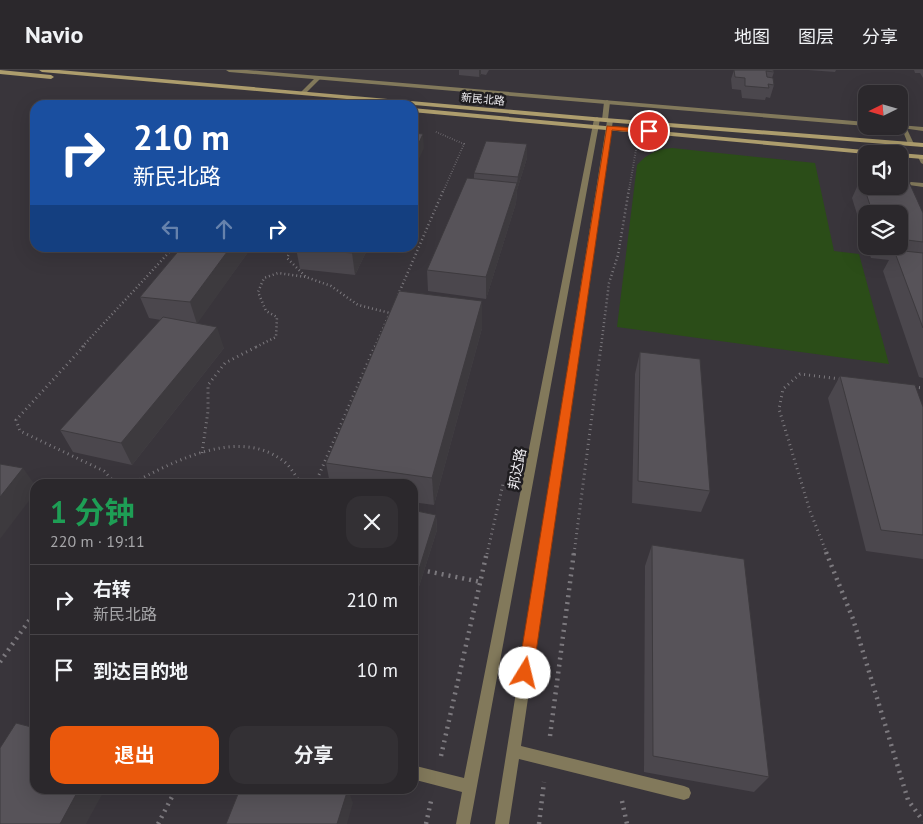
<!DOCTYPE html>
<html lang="zh">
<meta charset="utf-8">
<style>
body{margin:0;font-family:"PT Sans","Noto Sans SC",sans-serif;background:#333034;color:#f1f3f6;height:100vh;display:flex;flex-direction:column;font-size:19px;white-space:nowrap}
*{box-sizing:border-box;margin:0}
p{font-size:16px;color:#a6a6a9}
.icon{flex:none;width:28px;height:28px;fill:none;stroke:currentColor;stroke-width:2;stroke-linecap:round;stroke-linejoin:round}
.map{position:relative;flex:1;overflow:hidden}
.side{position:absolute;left:30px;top:409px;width:388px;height:315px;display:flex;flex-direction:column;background:#2b282c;border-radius:15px;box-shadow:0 5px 20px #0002,0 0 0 1px #474448}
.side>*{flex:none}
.top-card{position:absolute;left:30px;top:30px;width:388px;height:152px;border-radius:15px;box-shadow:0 5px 20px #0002,0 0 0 1px #474448;background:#1a4fa0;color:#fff;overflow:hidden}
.needle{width:32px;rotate:265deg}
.fabs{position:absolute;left:858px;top:15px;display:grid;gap:10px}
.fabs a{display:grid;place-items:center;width:50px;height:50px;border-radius:10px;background:#2b282c;box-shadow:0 5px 20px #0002,0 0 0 1px #474448;font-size:25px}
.pin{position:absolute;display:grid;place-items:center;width:42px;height:42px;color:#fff;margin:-21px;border:2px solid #fff;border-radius:50%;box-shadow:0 1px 5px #0007}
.me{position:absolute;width:55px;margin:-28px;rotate:9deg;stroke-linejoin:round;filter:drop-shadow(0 0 4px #0008)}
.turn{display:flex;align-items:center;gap:18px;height:105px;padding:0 20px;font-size:22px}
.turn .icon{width:65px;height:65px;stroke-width:2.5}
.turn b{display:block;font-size:35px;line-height:42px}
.lanes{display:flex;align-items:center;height:48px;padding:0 20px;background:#0003;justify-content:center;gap:25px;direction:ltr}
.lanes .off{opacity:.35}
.round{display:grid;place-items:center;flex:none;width:52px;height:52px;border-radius:15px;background:#333034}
.headline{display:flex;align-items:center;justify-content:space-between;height:85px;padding:0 20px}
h1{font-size:30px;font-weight:700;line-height:38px;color:#1e9e55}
.cta{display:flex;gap:10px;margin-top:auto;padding:10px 20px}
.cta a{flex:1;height:58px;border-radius:15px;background:#ea580c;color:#fff;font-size:20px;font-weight:700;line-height:58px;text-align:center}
.cta a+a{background:#333034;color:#f1f3f6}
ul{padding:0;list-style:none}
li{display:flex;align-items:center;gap:15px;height:70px;padding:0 20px;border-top:1px solid #474448}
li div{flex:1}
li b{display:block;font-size:19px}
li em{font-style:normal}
header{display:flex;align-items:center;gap:30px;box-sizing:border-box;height:70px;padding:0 25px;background:#2b282c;border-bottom:1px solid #474448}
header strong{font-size:24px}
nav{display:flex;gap:28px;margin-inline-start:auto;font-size:18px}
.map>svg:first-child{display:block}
.green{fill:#2b4d18}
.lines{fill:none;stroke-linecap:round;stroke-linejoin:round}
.path-far3{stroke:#7c797e;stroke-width:2;stroke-dasharray:0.5 2;stroke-linecap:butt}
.path-far2{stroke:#7c797e;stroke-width:2.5;stroke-dasharray:1 3;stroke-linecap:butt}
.path-far1{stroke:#7c797e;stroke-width:3;stroke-dasharray:1 4;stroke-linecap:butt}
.path{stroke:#7c797e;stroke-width:4.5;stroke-dasharray:2 5;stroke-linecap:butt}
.lane{fill:#82795b;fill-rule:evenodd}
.street{fill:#82795b;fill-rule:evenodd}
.secondary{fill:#ad9d6d;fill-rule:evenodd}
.wall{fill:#4b474d}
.shaded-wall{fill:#3d3a3e}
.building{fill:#575359;stroke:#3d3a3e}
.route{fill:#ea580c;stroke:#983908}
.labels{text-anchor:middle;stroke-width:5;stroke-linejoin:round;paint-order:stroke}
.far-street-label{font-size:11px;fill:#efedf1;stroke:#1f1d20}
.street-label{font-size:14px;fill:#efedf1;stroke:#1f1d20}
</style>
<header>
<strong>Navio</strong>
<nav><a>地图</a><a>图层</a><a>分享</a></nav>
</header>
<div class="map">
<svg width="923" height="754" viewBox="0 0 923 754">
<rect width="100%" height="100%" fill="#39353b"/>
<path class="green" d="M 672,78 L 815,93 L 834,181 L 859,184 L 889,294 L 617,257 L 637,95 C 648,83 656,80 672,78 Z"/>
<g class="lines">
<g class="path-far3">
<polyline points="436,62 464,74 444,120"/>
<polyline points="629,120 636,80"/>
</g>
<g class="path-far2">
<polyline points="292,178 287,188 306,207 331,216 358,235 390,243"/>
<polyline points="398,225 444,119"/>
<polyline points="82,277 173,178"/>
<polyline points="256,277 276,267 277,247 266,241 258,222 264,208 278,203 306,207"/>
<polyline points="375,277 389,245"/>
<polyline points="601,277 609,213 618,185 629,119"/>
</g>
<g class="path-far1">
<polyline points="84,276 16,350 20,361 104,401 116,414"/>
<polyline points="914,317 923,318"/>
<polyline points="202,383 208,341 208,315 225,293 258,276"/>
<path d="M 131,414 C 173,392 237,357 282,390 C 290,395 296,407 301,414"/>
<polyline points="315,414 375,276"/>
<polyline points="487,484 503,414"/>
<polyline points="574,484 601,276"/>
<polyline points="827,484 810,441 779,339 783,319 800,304 840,309"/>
</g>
<g class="path">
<polyline points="826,482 853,549 908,730 923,751"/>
<polyline points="421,500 481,512"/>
<polyline points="0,592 35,542"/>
<polyline points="550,666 574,482"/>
<polyline points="441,686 487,482"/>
<polyline points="622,731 627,754"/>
<polyline points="158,754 176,719"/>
<polyline points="426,754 431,731"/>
<polyline points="539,754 544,712"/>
</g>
<g class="lane">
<polygon points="226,0 247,0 866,52 866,56 229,2"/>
<polygon points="306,29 311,30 307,35 301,35"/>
<polygon points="899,55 923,57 923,61 888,56"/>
<polygon points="921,85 923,86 923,94 921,93 918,87"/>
<polygon points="911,112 923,113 923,117 909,115 908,114"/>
</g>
<g class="street">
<polygon points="316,7 321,8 305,24 301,24 301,22"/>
<polygon points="607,30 610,32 608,49 613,50 521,676 684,716 689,718 691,723 689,728 684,730 519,689 509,754 495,754 607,51 602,50 604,32"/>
<polygon points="597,47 600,49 470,754 456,754 462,722 412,709 412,695 464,708 594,49"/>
<polygon points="901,56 906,57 914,74 913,75 908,74"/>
</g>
<g class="secondary">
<polygon points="0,0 51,5 54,7 51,9 0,4"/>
<polygon points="39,0 59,0 605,48 923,73 923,77 605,52 42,2"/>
<polygon points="412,38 885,82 888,84 866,84 412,42"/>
<polygon points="899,83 923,85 923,89 899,87 899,84 897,84"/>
</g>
</g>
<g class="wall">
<polygon points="459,0 489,0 486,5 481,4 479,7 459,5"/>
<polygon points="734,0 773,0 774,2 772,8 774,15 770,28 766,27 765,30 742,28 741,20 732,19 731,9"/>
<polygon points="808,0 836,0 835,2"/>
<polygon points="914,0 923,0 923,8 920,3 915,3"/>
<polygon points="527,74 527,88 517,120 516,133 486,229 428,221 427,200 474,108 474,103"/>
<polygon points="861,108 923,143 923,308 919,307 883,201 889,190 871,188 867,176 899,176 899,144 866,144 866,173 852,128"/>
<polygon points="181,178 251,178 197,253 224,278 132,395 73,382 60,360 161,250 149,248 140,227"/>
<polygon points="296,178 368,178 355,205 300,199"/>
<polygon points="482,258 434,435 412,432 412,414 330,414 326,393"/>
<polygon points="640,282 710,421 701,442 632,433 635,304"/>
<polygon points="840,306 923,337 923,489 866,481 828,328"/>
<polygon points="412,440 436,445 437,460 415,529 412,541"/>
<polygon points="652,475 769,707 754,722 644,702 645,496"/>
</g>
<g class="shaded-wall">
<polygon points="479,0 481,0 481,4 479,7"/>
<polygon points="423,64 424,78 412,104 412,88"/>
<polygon points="527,74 527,88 517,120 516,133 486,229 486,207 517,113 518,107"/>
<polygon points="230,178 251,178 197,254 190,232"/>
<polygon points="355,178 368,178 355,205 352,183"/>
<polygon points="482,231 482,258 434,435 432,408"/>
<polygon points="217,257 224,278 132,395 121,373"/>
<polygon points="23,398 35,415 35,423 0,469 0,427"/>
<polygon points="436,445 437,460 415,529 414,515"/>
<polygon points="415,523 416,530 412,541 412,531"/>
<polygon points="79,719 105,719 86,754 60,754"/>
<polygon points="348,719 353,733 347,754 337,754"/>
</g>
<g class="building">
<polygon points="734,0 773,0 774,2 766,1 767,7 773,8 774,15 768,14 769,18 745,16 745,8 735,7"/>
<polygon points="412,63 423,64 412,88"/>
<polygon points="486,71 527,74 518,107 474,103"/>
<polygon points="467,108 517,113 486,207 427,200"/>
<polygon points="861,108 866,108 866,116 899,116 899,111 909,112 923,143 923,172 899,169 899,144 873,144"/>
<polygon points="181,178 230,178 190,232 140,227"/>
<polygon points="296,178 355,178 352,183"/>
<polygon points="894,180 923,183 923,258"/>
<polygon points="399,221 482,231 432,408 326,393"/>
<polygon points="163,247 217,257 121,373 60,360"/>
<polygon points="640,282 700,289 710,421 638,411"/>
<polygon points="840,306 915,315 923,337 923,465 881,460"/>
<polygon points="0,394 23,398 0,427"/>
<polygon points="412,440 436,445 414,515 412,514"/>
<polygon points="652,475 744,489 769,707 653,686"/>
<polygon points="412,523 415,523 412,531"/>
<polygon points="16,653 35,658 35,719 79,719 60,754 0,754 0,678"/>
<polygon points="240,719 348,719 337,754 226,754"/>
</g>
<polygon class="route" points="607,56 649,59 652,61 649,63 612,60 533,603 530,608 525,610 520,608 518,603"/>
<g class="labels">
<g class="far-street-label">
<text transform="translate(483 29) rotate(5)" y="4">新民北路</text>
</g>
<g class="street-label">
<text transform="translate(517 399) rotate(-79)" y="5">邦达路</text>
</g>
</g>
</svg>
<div class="fabs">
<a><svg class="needle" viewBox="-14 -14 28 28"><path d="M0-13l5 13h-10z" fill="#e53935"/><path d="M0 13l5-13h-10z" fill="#a6a6a9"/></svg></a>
<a><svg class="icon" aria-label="sound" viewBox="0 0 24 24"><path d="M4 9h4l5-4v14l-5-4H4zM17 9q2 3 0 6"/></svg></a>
<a><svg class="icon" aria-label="layers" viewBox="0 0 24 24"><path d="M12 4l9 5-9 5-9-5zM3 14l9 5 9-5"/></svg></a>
</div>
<div class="pin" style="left:649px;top:61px;background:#d93025"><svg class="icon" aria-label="arrive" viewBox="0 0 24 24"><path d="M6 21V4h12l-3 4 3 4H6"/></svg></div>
<svg class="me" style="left:525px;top:603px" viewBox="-20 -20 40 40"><circle r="19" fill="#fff"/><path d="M0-13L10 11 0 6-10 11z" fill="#ea580c"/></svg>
<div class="top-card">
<div class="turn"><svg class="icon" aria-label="right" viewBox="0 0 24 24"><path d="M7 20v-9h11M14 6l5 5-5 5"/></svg><div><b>210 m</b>新民北路</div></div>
<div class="lanes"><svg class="icon off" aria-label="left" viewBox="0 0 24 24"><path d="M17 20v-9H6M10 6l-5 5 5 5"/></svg><svg class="icon off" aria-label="ahead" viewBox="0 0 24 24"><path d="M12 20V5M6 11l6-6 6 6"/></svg><svg class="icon" aria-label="right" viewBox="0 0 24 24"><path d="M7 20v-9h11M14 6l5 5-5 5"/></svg></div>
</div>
<section class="side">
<div class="headline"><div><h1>1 分钟</h1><p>220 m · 19:11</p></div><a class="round"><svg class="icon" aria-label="close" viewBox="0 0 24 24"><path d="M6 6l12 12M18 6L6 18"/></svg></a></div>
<ul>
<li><svg class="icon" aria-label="right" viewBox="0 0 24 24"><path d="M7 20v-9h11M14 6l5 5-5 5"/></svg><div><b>右转</b><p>新民北路</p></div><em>210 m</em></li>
<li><svg class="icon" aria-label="arrive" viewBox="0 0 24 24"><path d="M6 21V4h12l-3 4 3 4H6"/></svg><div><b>到达目的地</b></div><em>10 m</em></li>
</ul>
<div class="cta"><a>退出</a><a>分享</a></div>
</section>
</div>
